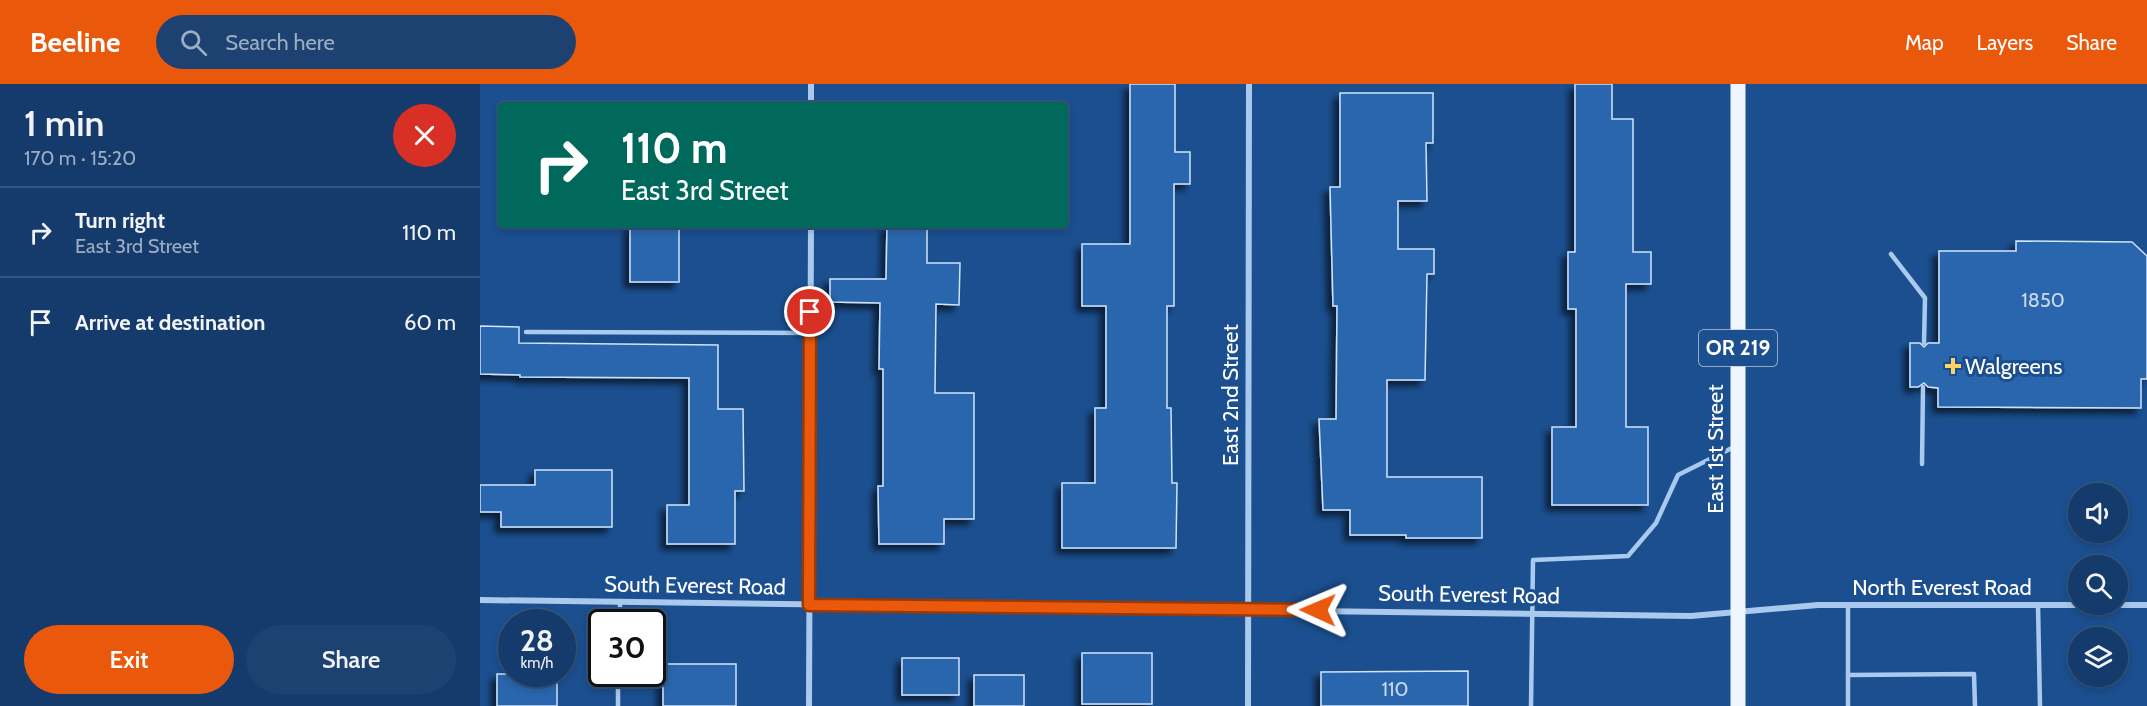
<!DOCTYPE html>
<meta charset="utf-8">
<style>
body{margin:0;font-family:Cabin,sans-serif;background:#1d4271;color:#f1f3f6;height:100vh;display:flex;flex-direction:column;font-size:22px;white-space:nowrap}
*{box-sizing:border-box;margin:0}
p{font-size:20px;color:#9dadc1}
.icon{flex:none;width:33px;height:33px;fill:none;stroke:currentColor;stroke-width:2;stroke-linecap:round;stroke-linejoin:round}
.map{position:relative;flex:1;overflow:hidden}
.sheet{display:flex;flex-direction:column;background:#143b6b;width:480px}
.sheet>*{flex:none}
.hud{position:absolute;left:18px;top:18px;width:570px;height:126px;border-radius:6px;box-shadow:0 3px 9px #0003,0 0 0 2px #33557e;background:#00695c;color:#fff;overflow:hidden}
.controls{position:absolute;left:1588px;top:399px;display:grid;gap:12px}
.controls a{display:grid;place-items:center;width:60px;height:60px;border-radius:50%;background:#143b6b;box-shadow:0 3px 9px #0003,0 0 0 2px #33557e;font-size:30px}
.speed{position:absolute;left:18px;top:525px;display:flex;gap:12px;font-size:30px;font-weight:700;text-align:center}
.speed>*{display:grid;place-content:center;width:78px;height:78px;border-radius:50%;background:#143b6b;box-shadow:0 3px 9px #0003,0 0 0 2px #33557e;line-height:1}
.speed small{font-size:15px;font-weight:400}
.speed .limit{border:3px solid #111;border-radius:9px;background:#fff;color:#111}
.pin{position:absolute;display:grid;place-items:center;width:51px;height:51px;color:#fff;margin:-26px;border:3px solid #fff;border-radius:50%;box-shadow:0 2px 6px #0007}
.me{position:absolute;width:66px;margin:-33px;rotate:271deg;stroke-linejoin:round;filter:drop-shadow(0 0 4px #0008)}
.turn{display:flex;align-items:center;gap:21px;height:126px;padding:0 24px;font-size:27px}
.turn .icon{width:78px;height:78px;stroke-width:2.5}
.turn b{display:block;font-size:42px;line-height:51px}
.round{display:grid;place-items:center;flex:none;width:63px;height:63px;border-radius:32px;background:#1d4271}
.head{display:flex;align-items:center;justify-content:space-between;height:102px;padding:0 24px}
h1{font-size:36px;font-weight:600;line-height:45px}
.action{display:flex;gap:12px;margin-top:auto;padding:12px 24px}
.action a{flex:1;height:69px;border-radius:36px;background:#ea580c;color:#fff;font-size:24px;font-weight:600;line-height:69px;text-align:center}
.action a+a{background:#1d4271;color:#f1f3f6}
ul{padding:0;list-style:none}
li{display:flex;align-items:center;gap:18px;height:90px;padding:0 24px;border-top:2px solid #33557e}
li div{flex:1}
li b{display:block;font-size:22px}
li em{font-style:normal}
header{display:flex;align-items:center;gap:36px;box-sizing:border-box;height:84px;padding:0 30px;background:#ea580c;color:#fff}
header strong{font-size:28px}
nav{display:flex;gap:33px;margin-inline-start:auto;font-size:21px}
.search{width:420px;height:54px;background:#1d4271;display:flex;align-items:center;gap:15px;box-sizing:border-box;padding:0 21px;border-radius:33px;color:#9dadc1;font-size:22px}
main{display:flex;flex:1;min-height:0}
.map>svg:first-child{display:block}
.building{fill:#2a66ad;stroke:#cfe3fa;stroke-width:1.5;filter:url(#shadow)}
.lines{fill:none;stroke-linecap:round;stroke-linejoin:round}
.service{stroke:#a9c9ee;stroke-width:4.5}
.minor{stroke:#a9c9ee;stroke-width:6}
.primary{stroke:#f0f6ff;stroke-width:15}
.route-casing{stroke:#983908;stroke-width:15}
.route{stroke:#ea580c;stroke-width:10}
.poi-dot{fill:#ffd166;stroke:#1b4f8f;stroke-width:2}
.labels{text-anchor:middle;stroke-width:6;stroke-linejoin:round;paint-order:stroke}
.number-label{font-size:20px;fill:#cad9ea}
.shield{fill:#1b4f8f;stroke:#bbcadd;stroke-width:1.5}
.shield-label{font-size:21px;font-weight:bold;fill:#fff}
.poi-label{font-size:22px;fill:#fff;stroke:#1b4f8f;text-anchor:start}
.street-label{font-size:22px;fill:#fff;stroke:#1b4f8f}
</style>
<header>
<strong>Beeline</strong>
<div class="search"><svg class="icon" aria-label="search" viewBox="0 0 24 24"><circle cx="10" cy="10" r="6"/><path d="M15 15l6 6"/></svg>Search here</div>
<nav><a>Map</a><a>Layers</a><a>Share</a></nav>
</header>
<main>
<section class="sheet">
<div class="head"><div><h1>1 min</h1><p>170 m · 15:20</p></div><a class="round" style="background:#d93025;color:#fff"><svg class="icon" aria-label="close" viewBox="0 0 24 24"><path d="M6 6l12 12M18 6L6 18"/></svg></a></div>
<ul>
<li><svg class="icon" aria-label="right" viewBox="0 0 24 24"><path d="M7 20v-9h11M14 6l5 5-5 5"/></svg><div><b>Turn right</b><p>East 3rd Street</p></div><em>110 m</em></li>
<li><svg class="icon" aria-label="arrive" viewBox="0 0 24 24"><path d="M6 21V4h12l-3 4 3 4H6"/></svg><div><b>Arrive at destination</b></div><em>60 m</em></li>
</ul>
<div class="action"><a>Exit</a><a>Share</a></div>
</section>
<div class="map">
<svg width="1667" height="622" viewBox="0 0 1667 622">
<defs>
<filter id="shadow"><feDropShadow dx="-5.5" dy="5.5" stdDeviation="3" flood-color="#0009"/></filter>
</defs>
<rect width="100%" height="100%" fill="#1b4f8f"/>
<g class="building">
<polygon points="650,0 695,0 695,68 710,68 710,100 694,100 694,222 687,222 687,324 691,324 692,399 697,399 696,464 582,464 582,399 615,399 615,324 626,324 626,222 602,222 602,160 650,160"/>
<polygon points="1095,0 1132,0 1132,35 1153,35 1153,168 1171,168 1171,200 1146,200 1146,343 1168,343 1168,421 1072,421 1072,343 1096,343 1096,225 1088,225 1088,168 1095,168"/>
<polygon points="860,9 953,9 953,59 946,59 947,117 918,117 918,165 954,165 954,190 947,190 945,296 907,296 907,393 1002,393 1002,454 926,454 926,451 870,451 870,426 843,426 839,335 856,335 857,222 853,222 850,103 860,103"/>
<rect x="150" y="141" width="49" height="57"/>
<polygon points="407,141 447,141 447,179 480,179 479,221 456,220 455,309 494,309 494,435 464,435 464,460 399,460 398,402 403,402 403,285 399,285 400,219 350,218 350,195 406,195"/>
<polygon points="1536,157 1652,158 1667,172 1667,295 1661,295 1661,324 1458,323 1458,304 1448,303 1444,299 1438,303 1430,303 1430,259 1440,259 1444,263 1448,259 1459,259 1459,167 1536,167"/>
<polygon points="0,242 39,243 39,259 238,261 238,325 263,325 264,407 255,407 255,460 187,460 187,421 209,421 209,294 40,293 40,291 0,290"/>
<polygon points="55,386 132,386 132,443 21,443 21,428 0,428 0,401 55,401"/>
<rect x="602" y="569" width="70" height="51"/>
<rect x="422" y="574" width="57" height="37"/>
<rect x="183" y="580" width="73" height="42"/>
<polygon points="988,587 988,622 841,622 841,588"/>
<rect x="17" y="590" width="60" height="32"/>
<rect x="494" y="591" width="50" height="31"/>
</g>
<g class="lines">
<g class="service">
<polyline points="1411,170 1445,214 1444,259"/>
<polyline points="46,248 330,249"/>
<polyline points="1442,380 1443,303"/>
<polyline points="1368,521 1368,622"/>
<polyline points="1558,521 1560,622"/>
<polyline points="140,538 140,517"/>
<polyline points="1368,591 1494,590 1495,622"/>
<polyline points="138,622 138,590"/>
<polyline points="1051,622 1053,476 1148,472 1176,439 1198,391 1254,363"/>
</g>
<g class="minor">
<polyline points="331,21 331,0"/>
<polyline points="0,516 1211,532 1338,521 1667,521"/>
<polyline points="329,622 331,141"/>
<polyline points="768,622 769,0"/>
</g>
<polyline class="primary" points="1258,622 1258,0"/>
</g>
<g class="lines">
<defs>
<polyline id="route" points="330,228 329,521 838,526"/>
</defs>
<use href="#route" class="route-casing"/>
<use href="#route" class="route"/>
</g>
<path class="poi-dot" d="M1470 273h6v6h6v6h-6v6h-6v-6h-6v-6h6z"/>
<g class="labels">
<g class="number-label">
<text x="1563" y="223">1850</text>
<text x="915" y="612">110</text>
</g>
<rect class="shield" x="1219" y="246" width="78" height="36" rx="4.5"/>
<g class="shield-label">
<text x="1258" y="271">OR 219</text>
</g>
<g class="poi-label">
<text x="1485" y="290">Walgreens</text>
</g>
<g class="street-label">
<text transform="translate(750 311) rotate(-90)" y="8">East 2nd Street</text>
<text transform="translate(1235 365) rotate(-90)" y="8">East 1st Street</text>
<text transform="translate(215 501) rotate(1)" y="8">South Everest Road</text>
<text x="1462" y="511">North Everest Road</text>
<text transform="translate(989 510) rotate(1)" y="8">South Everest Road</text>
</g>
</g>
</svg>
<div class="controls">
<a><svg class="icon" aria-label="sound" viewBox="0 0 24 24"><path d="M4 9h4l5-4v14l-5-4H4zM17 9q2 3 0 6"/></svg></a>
<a><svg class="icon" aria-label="search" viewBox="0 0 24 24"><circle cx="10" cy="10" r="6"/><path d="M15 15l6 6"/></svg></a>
<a><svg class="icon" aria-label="layers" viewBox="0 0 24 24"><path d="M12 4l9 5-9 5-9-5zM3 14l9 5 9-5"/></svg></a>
</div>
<div class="speed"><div>28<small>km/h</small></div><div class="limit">30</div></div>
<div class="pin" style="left:330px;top:228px;background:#d93025"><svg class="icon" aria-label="arrive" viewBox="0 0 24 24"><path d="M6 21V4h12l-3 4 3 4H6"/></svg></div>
<svg class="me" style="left:838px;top:526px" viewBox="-20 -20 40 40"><path d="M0-17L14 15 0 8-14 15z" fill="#ea580c" stroke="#fff" stroke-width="4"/></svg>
<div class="hud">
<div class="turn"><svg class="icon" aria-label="right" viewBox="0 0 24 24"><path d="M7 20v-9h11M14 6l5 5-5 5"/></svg><div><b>110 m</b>East 3rd Street</div></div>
</div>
</div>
</main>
